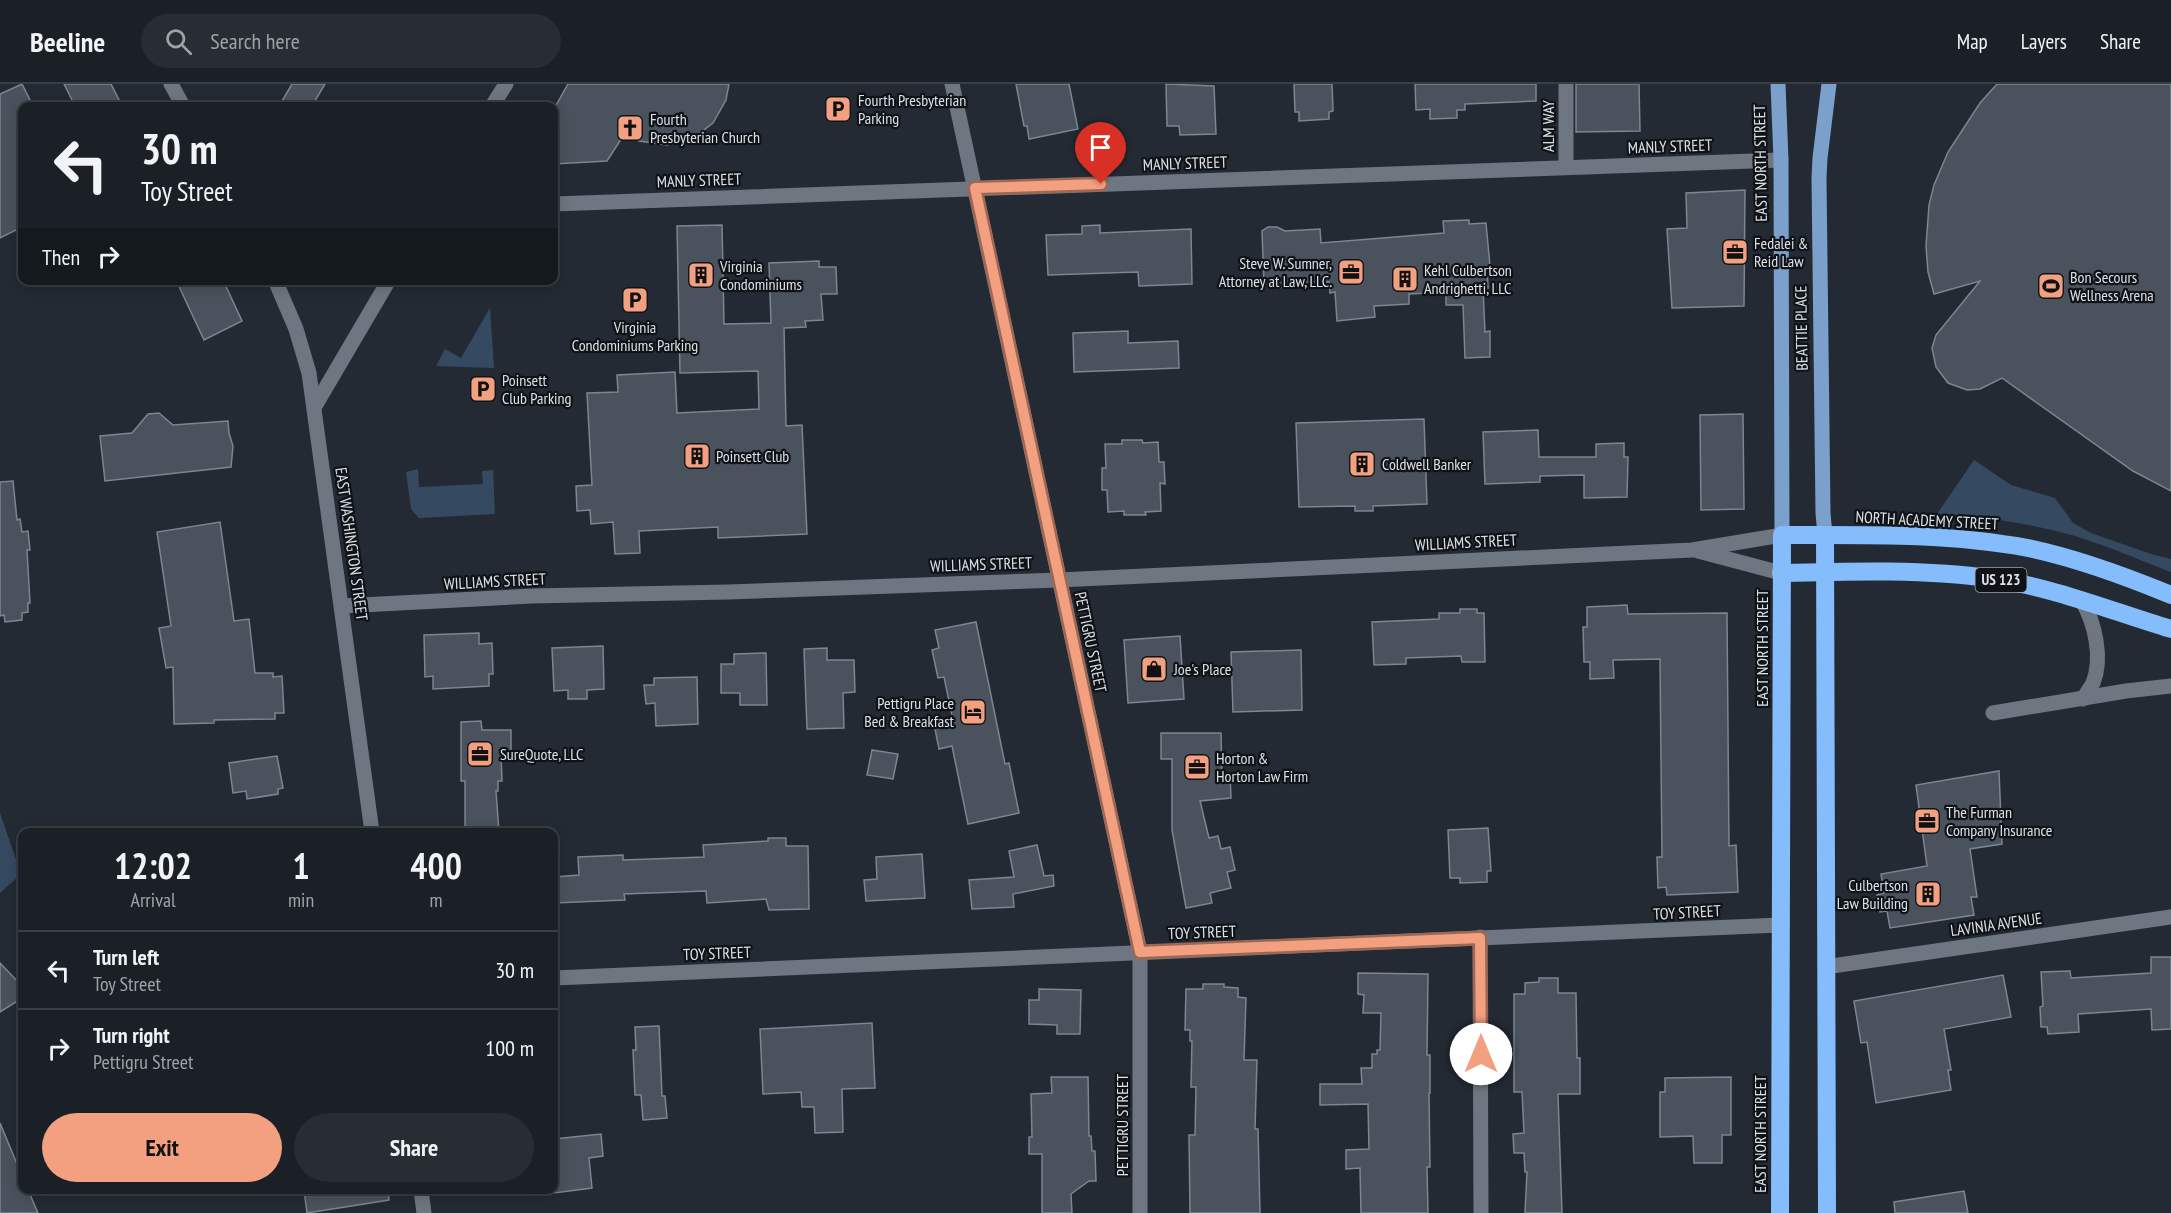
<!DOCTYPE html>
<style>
body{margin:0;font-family:"PT Sans Narrow",sans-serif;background:#272d32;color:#f1f3f6;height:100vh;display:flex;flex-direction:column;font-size:22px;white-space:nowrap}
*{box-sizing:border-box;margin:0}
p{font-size:20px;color:#9fa3a7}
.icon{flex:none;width:33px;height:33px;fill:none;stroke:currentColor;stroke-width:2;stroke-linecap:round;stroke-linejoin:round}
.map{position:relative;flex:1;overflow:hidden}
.side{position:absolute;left:18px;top:744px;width:540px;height:366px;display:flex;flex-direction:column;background:#1a2026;border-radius:12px;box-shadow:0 3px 15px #0003,0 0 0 2px #383e43}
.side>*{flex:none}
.banner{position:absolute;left:18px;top:18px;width:540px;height:183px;border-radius:12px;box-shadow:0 3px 15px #0003,0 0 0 2px #383e43;background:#1a2026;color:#f1f3f6;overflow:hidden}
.pin{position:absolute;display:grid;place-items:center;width:51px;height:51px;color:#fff;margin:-62px -26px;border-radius:50% 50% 50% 0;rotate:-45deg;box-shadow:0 0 6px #0007}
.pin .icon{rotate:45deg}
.me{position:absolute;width:66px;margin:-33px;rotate:0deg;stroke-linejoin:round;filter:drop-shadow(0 0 4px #0008)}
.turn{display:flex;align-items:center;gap:21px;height:126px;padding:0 24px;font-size:27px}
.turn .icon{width:78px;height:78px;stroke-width:2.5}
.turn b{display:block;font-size:42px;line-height:51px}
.then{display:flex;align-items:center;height:57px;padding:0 24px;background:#0003;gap:12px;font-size:22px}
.eta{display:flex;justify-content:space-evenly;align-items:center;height:102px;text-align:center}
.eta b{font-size:36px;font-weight:700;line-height:42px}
.action{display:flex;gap:12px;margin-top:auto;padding:12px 24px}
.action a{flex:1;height:69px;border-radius:36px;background:#f2a080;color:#111;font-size:24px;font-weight:700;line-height:69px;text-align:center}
.action a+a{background:#272d32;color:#f1f3f6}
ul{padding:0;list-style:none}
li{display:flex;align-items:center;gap:18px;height:78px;padding:0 24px;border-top:2px solid #383e43}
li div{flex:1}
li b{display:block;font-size:22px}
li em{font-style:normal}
header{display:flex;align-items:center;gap:36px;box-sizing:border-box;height:84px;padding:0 30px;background:#1a2026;border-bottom:2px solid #383e43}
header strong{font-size:28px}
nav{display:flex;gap:33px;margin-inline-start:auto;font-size:21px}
.search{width:420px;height:54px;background:#272d32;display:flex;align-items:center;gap:15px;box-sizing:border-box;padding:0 21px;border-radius:33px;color:#9fa3a7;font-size:22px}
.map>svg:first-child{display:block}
.green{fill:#354a61}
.building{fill:#4a535d;stroke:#7c8590;stroke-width:1.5}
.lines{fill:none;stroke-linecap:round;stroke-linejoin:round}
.minor{stroke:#6e7781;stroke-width:15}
.major{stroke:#7ba0cb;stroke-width:15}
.highway{stroke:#84bcfc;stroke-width:18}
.route-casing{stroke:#9d6853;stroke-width:15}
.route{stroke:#f2a080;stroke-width:10}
.labels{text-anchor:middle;stroke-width:4.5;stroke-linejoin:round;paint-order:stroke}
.shield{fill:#0f1317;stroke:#9ea3a9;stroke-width:1.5}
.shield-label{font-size:15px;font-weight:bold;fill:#dce1e7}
.poi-label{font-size:16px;fill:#dce1e7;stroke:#0f1317;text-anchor:start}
.street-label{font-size:16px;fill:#dce1e7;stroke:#0f1317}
</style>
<header>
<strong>Beeline</strong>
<div class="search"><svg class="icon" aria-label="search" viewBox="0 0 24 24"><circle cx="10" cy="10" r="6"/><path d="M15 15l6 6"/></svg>Search here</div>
<nav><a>Map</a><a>Layers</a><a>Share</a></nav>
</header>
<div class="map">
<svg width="2171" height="1129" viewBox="0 0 2171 1129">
<rect width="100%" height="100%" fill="#232a33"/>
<g class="green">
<polygon points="490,224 494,284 436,282 445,265 461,274"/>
<path d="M 1974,376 L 2011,401 L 2055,414 L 2073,439 L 2091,449 L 2151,470 L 2171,475 L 2171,488 C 2139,476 2108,462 2075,452 C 2030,439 1984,433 1937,430 Z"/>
<polygon points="418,385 419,403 483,400 482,387 493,386 495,430 419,434 411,425 406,388"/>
<polygon points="0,729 21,790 0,809"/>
</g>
<g class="building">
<polygon points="22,0 33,22 22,22 22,143 0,154 0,10"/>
<polygon points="64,0 111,0 122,22 75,22"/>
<polygon points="292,0 325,0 312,22 279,22"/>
<polygon points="568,0 729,0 726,16 713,39 692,55 667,61 639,57 625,49 607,77 554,80 554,25"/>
<polygon points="1016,0 1069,0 1078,45 1029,55 1027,42 1024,42"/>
<polygon points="1166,0 1214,2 1216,50 1180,51 1179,42 1167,42"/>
<polygon points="1294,0 1332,0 1333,27 1329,28 1329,35 1299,37 1299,28 1295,28"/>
<polygon points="1415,0 1536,0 1536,17 1465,20 1465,26 1457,26 1457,34 1430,35 1430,25 1416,26"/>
<polygon points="1576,0 1639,0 1640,47 1576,48"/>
<polygon points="1997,0 2171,0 2171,407 2133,387 2002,294 1980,305 1967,306 1948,299 1936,283 1932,264 1936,251 1980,197 1934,210 1928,188 1926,162 1929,121 1934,101 1948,68 1980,19"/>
<polygon points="1745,106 1744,222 1672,224 1667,145 1687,144 1686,109"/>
<polygon points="1469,136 1469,140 1486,139 1490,182 1487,182 1488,204 1483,204 1485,248 1490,247 1490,273 1465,274 1463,221 1446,221 1446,208 1409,210 1409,220 1374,222 1375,233 1337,237 1335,208 1330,209 1329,198 1295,198 1296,203 1271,204 1271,200 1264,200 1262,147 1268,143 1277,143 1285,147 1320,145 1321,159 1444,149 1443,137"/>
<polygon points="722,141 724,240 771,239 769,179 819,177 819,183 836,183 837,210 821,210 823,236 805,237 806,243 784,244 786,342 802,341 807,450 718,454 718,443 639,447 640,469 615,470 613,438 591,440 590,426 577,427 576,402 592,401 587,309 618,308 617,291 675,288 677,329 759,325 758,287 680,289 677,142"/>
<polygon points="1100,141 1100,149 1191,145 1192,200 1139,202 1138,188 1048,191 1046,151 1082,150 1082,142"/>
<polygon points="176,196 223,196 242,237 204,256"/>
<polygon points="1128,247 1128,259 1178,257 1179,284 1074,288 1073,249"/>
<polygon points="159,329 173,341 228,337 229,349 233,362 231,383 105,397 100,352 132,349 148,330"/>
<polygon points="1743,330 1744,425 1701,426 1700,331"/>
<polygon points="1424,335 1427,420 1373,422 1373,427 1355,427 1355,422 1299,423 1296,339"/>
<polygon points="1538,346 1539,373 1596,373 1596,360 1624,359 1624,373 1628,373 1627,413 1584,414 1584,391 1540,392 1540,398 1485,400 1483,348"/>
<polygon points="1122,356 1142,356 1143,359 1158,358 1159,378 1164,378 1165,400 1160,399 1161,427 1145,428 1146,431 1124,431 1124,427 1108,428 1107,406 1102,406 1102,384 1106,384 1105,360 1122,360"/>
<polygon points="13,397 17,436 20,435 22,448 28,447 30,466 27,466 30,519 28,519 28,528 22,529 22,536 5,538 4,531 0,532 0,398"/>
<polygon points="220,438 234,537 249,535 255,589 273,589 273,593 282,592 284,629 275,629 275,635 214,636 214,639 174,640 173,583 166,584 159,544 171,542 157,448"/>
<polygon points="1627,521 1628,530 1727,529 1729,762 1736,761 1738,808 1667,811 1666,803 1658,804 1657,773 1662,773 1660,575 1613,576 1614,594 1590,595 1590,578 1584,578 1583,543 1587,543 1587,523"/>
<polygon points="1460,525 1477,525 1477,529 1484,529 1485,578 1462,578 1461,572 1406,574 1406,580 1374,581 1372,538 1439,535 1439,529 1460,529"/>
<polygon points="976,538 1005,680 1009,679 1019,729 968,740 952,662 939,665 935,645 954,641 944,593 938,594 932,566 939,564 935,546"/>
<polygon points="479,549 479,560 492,559 493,590 489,590 489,602 433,605 433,592 425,593 424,551"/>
<polygon points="1180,552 1184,615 1128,619 1124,556"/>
<polygon points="603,562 604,605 587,606 587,615 568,615 568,606 554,607 552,564"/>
<polygon points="827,564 827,576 854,576 855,608 843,609 844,644 807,645 804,565"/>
<polygon points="1301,566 1302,626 1233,628 1231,568"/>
<polygon points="766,569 767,621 740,621 740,609 721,609 721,580 734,580 734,570"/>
<polygon points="697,593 698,640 656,642 655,619 646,620 644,601 654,601 654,594"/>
<polygon points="481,637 482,646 511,646 511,671 501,671 502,697 498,697 498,707 496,707 499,748 465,748 465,697 461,697 461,638"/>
<polygon points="1161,649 1221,649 1222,691 1230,691 1231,714 1200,717 1209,754 1218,752 1221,765 1230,763 1235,786 1227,788 1231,804 1210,809 1212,819 1186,824 1172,746 1172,675 1161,675"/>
<polygon points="872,666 898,670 893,695 867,691"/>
<polygon points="277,672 283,704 278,705 278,710 247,715 246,707 233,709 229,679"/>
<polygon points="1999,687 2002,760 1970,765 1977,813 1971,813 1974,831 1890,844 1887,827 1880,828 1877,811 1884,809 1881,790 1927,782 1916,701"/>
<polygon points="1488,744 1491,787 1487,787 1487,798 1460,799 1460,794 1450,794 1448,746"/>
<polygon points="768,754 786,754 786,762 808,762 809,825 769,826 766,815 707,819 706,807 624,810 625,816 554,819 554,793 579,791 578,773 623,771 623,776 704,773 703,761 768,757"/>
<polygon points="1037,761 1044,792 1053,791 1054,802 1013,810 1014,823 972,825 969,796 1014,793 1009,767"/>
<polygon points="922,770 925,814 866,817 864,796 877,795 876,773"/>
<polygon points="2151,873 2171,873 2171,945 2152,946 2151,925 2078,930 2079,948 2048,950 2047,943 2041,943 2040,923 2043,922 2041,888 2070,887 2071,894 2151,889"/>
<polygon points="0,879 22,902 22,914 0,928"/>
<polygon points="1358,889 1428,890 1427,971 1430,971 1430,1009 1429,1009 1430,1083 1427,1083 1428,1129 1361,1129 1360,1084 1346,1085 1346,1066 1369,1065 1368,1020 1320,1021 1320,1000 1362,1000 1361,984 1372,984 1372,970 1377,970 1377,966 1380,966 1381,929 1363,929 1364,911 1358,910"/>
<polygon points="2003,891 2011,933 1944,945 1951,986 1948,986 1951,1006 1876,1019 1867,958 1861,959 1854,917"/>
<polygon points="1539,894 1558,894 1558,909 1576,909 1577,974 1580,974 1580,1010 1558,1010 1562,1129 1525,1129 1527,1088 1525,1088 1524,1069 1514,1069 1513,1050 1524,1049 1522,1008 1514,1008 1514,910 1525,910 1525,899 1539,898"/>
<polygon points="1203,900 1224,900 1224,903 1238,904 1238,913 1246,914 1244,976 1257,976 1255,1045 1258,1045 1260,1129 1190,1129 1189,1051 1195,1051 1196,1003 1191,1003 1192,957 1190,957 1190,946 1185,946 1186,905 1203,905"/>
<polygon points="1039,905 1081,906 1080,950 1057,950 1057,941 1029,940 1029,916 1039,916"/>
<polygon points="872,939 875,1004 842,1005 843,1048 815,1049 814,1023 802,1023 801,1008 763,1010 760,945"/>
<polygon points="659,942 662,1012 665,1012 667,1034 643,1036 641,1011 635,1011 633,966 636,966 635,943"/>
<polygon points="1051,993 1088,993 1089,1052 1091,1052 1092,1067 1095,1067 1096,1097 1089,1097 1071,1110 1072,1129 1042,1129 1042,1070 1029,1070 1029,1053 1032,1053 1031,1010 1052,1009"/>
<polygon points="1731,993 1731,1051 1722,1051 1722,1079 1694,1079 1693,1052 1660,1053 1660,1008 1665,1008 1665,994"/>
<polygon points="0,1039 22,1092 22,1106 28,1106 38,1129 0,1129"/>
<polygon points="601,1050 603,1072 589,1074 592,1104 554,1109 554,1055"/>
<polygon points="304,1106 388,1106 389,1116 307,1129"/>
<polygon points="1964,1107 1968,1129 1895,1129 1894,1118"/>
</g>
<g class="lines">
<g class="minor">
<polyline points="171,0 183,22"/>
<polyline points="952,0 1140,868 1140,1129"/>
<polyline points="492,22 506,0"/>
<polyline points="1566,83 1566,0"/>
<polyline points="554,120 1781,76"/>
<polyline points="275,196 296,245 309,289 372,748"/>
<polyline points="315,322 389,196"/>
<polyline points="1698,467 1781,489"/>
<path d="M 2082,517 C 2095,539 2103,574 2093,599 C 2090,604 2086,610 2083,615"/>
<polyline points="342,522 532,512 728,508 1059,496 1692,466 1782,451"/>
<polyline points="1993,629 2126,607 2171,602"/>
<polyline points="1480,853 1481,1129"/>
<polyline points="1825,883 2171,833"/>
<polyline points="554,894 1780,841"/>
<polyline points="421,1106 424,1129"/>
</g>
<g class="major">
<polyline points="1778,0 1781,76 1782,451"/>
<polyline points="1825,451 1823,429 1819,94 1820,74 1829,0"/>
</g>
<g class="highway">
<polyline points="1825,451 1827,1129"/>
<path d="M 1781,489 C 1852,487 1926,485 1996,495 C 2055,504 2114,528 2171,545"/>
<path d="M 1780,1129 L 1782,451 C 1863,451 1947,449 2028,464 C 2076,474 2125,492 2171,511"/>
</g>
</g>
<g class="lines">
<defs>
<polyline id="route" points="1101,100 975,104 1140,868 1480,854 1481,970"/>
</defs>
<use href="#route" class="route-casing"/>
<use href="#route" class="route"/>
</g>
<defs>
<symbol id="parking-square" viewBox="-11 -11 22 22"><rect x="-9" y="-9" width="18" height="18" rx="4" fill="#f2a080" stroke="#0f1317"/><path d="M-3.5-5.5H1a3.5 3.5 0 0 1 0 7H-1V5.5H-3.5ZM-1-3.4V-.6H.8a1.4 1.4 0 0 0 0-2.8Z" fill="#111"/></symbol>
<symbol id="church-square" viewBox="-11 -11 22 22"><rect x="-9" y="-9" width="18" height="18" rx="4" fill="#f2a080" stroke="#0f1317"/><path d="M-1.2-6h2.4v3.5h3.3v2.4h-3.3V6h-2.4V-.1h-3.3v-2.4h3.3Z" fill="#111"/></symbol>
<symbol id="office-square" viewBox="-11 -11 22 22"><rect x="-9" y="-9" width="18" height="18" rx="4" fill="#f2a080" stroke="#0f1317"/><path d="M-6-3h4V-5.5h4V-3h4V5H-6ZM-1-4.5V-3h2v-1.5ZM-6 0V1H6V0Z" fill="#111"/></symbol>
<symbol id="building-square" viewBox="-11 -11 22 22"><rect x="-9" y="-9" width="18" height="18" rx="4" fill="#f2a080" stroke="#0f1317"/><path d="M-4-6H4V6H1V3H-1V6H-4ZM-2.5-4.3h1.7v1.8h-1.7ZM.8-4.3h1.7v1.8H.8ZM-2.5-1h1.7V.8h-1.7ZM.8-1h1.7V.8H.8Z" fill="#111"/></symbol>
<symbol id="stadium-square" viewBox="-11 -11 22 22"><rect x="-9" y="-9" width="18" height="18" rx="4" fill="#f2a080" stroke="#0f1317"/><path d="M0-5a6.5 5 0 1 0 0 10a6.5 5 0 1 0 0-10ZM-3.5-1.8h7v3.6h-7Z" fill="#111"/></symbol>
<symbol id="shop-square" viewBox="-11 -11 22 22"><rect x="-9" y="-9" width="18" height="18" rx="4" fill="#f2a080" stroke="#0f1317"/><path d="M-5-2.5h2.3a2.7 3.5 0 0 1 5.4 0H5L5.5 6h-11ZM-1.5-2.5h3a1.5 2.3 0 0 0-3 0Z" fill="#111"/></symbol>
<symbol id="hotel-square" viewBox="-11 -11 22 22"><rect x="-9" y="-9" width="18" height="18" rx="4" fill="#f2a080" stroke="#0f1317"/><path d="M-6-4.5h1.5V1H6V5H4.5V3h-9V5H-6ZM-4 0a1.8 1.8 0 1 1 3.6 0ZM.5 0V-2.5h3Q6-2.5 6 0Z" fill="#111"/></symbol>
</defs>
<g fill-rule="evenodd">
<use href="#parking-square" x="823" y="10" width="30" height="30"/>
<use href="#church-square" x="615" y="29" width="30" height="30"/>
<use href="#office-square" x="1720" y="153" width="30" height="30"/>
<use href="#office-square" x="1336" y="173" width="30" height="30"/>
<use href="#building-square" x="686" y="176" width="30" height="30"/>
<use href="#building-square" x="1390" y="180" width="30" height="30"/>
<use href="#stadium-square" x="2036" y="187" width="30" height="30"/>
<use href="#parking-square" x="620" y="201" width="30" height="30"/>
<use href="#parking-square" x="468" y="290" width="30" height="30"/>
<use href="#building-square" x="682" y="357" width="30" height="30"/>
<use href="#building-square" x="1347" y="365" width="30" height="30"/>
<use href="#shop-square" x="1139" y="570" width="30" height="30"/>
<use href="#hotel-square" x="958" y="613" width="30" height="30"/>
<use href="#office-square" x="465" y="655" width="30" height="30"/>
<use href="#office-square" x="1182" y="668" width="30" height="30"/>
<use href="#office-square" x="1912" y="722" width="30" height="30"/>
<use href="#building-square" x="1913" y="795" width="30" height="30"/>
</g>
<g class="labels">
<rect class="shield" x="1975.5" y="484" width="51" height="24" rx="4.5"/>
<g class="shield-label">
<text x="2001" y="501">US 123</text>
</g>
<g class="poi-label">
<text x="858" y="22">Fourth Presbyterian<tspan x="858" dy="18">Parking</tspan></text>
<text x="650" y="41">Fourth<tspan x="650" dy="18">Presbyterian Church</tspan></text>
<text x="1754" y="165">Fedalei &amp;<tspan x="1754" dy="18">Reid Law</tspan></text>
<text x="1332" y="185" text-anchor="end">Steve W. Sumner,<tspan x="1332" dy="18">Attorney at Law, LLC.</tspan></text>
<text x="720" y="188">Virginia<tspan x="720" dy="18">Condominiums</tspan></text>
<text x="1424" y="192">Kehl Culbertson<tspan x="1424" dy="18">Andrighetti, LLC</tspan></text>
<text x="2070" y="199">Bon Secours<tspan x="2070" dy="18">Wellness Arena</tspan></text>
<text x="635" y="249" text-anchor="middle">Virginia<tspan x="635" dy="18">Condominiums Parking</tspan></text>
<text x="502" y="302">Poinsett<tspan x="502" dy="18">Club Parking</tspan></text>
<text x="716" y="378">Poinsett Club</text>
<text x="1382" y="386">Coldwell Banker</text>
<text x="1174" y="591">Joe's Place</text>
<text x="954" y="625" text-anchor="end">Pettigru Place<tspan x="954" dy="18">Bed &amp; Breakfast</tspan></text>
<text x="500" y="676">SureQuote, LLC</text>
<text x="1216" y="680">Horton &amp;<tspan x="1216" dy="18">Horton Law Firm</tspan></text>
<text x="1946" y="734">The Furman<tspan x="1946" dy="18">Company Insurance</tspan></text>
<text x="1908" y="807" text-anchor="end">Culbertson<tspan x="1908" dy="18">Law Building</tspan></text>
</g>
<g class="street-label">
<text transform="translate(1548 42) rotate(-90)" y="6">ALM WAY</text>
<text transform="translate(1670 62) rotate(-2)" y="6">MANLY STREET</text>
<text transform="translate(1185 79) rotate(-2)" y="6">MANLY STREET</text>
<text transform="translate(1760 79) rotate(-91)" y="6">EAST NORTH STREET</text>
<text transform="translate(699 96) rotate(-2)" y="6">MANLY STREET</text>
<text transform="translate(1801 244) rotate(-91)" y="6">BEATTIE PLACE</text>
<text transform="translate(1927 436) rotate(3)" y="6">NORTH ACADEMY STREET</text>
<text transform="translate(1466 458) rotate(-3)" y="6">WILLIAMS STREET</text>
<text transform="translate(352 460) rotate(82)" y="6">EAST WASHINGTON STREET</text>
<text transform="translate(981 480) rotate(-2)" y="6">WILLIAMS STREET</text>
<text transform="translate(495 497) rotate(-3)" y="6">WILLIAMS STREET</text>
<text transform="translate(1091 558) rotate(78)" y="6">PETTIGRU STREET</text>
<text transform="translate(1762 564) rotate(-90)" y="6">EAST NORTH STREET</text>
<text transform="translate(1687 828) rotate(-3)" y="6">TOY STREET</text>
<text transform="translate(1996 840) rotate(-8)" y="6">LAVINIA AVENUE</text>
<text transform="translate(1202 848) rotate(-2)" y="6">TOY STREET</text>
<text transform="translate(717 869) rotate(-2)" y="6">TOY STREET</text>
<text transform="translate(1122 1041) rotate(-90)" y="6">PETTIGRU STREET</text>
<text transform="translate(1760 1050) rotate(-90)" y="6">EAST NORTH STREET</text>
</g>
</g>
</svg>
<div class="pin" style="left:1101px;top:100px;background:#d93025"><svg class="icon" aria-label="arrive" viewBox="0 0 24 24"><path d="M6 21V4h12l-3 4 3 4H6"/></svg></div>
<svg class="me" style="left:1481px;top:970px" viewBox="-20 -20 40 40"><circle r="19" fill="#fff"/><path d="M0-13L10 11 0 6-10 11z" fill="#f2a080"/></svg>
<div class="banner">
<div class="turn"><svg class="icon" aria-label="left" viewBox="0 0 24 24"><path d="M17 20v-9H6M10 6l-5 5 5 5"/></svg><div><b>30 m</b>Toy Street</div></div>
<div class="then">Then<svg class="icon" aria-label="right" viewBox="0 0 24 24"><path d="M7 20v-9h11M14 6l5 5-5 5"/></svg></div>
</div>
<section class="side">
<div class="eta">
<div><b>12:02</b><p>Arrival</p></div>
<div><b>1</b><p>min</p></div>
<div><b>400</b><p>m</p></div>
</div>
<ul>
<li><svg class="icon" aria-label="left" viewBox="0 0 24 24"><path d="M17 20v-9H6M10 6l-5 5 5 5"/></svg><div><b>Turn left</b><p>Toy Street</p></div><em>30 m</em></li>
<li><svg class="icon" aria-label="right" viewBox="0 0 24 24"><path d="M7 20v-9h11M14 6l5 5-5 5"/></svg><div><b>Turn right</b><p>Pettigru Street</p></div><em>100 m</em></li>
</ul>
<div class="action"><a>Exit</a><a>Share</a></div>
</section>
</div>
